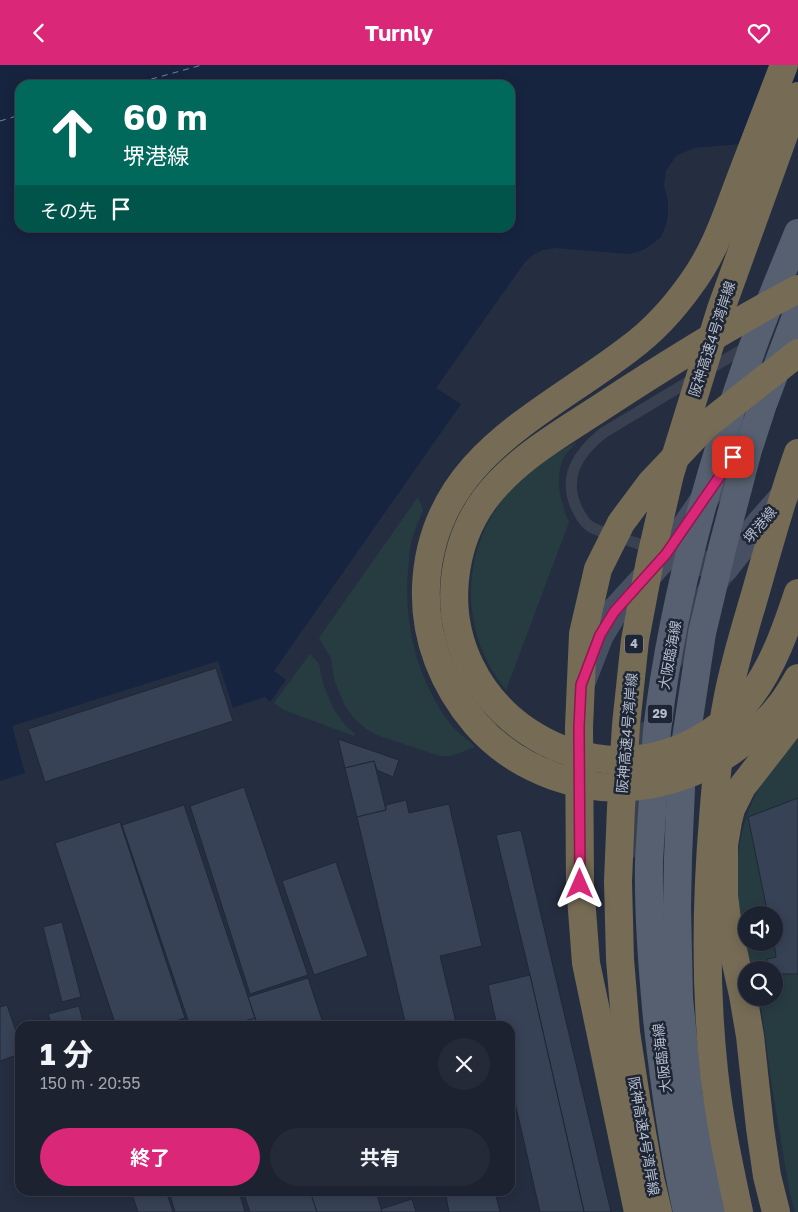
<!DOCTYPE html>
<html lang="ja">
<meta charset="utf-8">
<style>
body{margin:0;font-family:"Golos Text","Noto Sans JP",sans-serif;background:#252a38;color:#f1f3f6;height:100vh;display:flex;flex-direction:column;font-size:19px;white-space:nowrap}
*{box-sizing:border-box;margin:0}
p{font-size:16px;color:#a0a4ab}
.icon{flex:none;width:28px;height:28px;fill:none;stroke:currentColor;stroke-width:2;stroke-linecap:round;stroke-linejoin:round}
.map{position:relative;flex:1;overflow:hidden}
.side{position:absolute;left:15px;top:956px;width:500px;height:175px;display:flex;flex-direction:column;background:#1c2230;border-radius:15px;box-shadow:0 2px 12px #0003,0 0 0 1px #3a3f4c}
.side>*{flex:none}
.hud{position:absolute;left:15px;top:15px;width:500px;height:152px;border-radius:15px;box-shadow:0 2px 12px #0003,0 0 0 1px #3a3f4c;background:#00695c;color:#fff;overflow:hidden}
.controls{position:absolute;left:738px;top:841px;display:grid;gap:10px}
.controls a{display:grid;place-items:center;width:45px;height:45px;border-radius:50%;background:#1c2230;box-shadow:0 2px 12px #0003,0 0 0 1px #3a3f4c;font-size:25px}
.pin{position:absolute;display:grid;place-items:center;width:42px;height:42px;color:#fff;margin:-21px;border-radius:10px;box-shadow:0 2px 8px #0006}
.me{position:absolute;width:55px;margin:-28px;rotate:0deg;stroke-linejoin:round;filter:drop-shadow(0 0 4px #0008)}
.turn{display:flex;align-items:center;gap:18px;height:105px;padding:0 25px;font-size:22px}
.turn .icon{width:65px;height:65px;stroke-width:2.5}
.turn b{display:block;font-size:35px;line-height:42px}
.then{display:flex;align-items:center;height:48px;padding:0 25px;background:#0003;gap:10px;font-size:19px}
.round{display:grid;place-items:center;flex:none;width:52px;height:52px;border-radius:26px;background:#252a38}
.head{display:flex;align-items:center;justify-content:space-between;height:85px;padding:0 25px}
h1{font-size:30px;font-weight:700;line-height:38px}
.primary-button{display:flex;gap:10px;margin-top:auto;padding:10px 25px}
.primary-button a{flex:1;height:58px;border-radius:30px;background:#db2777;color:#fff;font-size:20px;font-weight:700;line-height:58px;text-align:center}
.primary-button a+a{background:#252a38;color:#f1f3f6}
header{display:flex;justify-content:space-between;align-items:center;height:65px;padding:0 25px;background:#db2777;color:#fff;font-size:22px;font-weight:700}
.map>svg:first-child{display:block}
.green{fill:#273c41;fill-rule:evenodd}
.water{fill:#17243f;fill-rule:evenodd}
.lines{fill:none;stroke-linecap:round;stroke-linejoin:round}
.ferry{stroke:#6e83aa;stroke-width:1;stroke-dasharray:6 5;stroke-linecap:butt}
.building{fill:#374256;stroke:#202837}
.service{stroke:#394150;stroke-width:11}
.tertiary{stroke:#394150;stroke-width:26}
.secondary{stroke:#474f63;stroke-width:28}
.primary{stroke:#576070;stroke-width:28}
.motorway{stroke:#766c56;stroke-width:28}
.route-casing{stroke:#8e194d;stroke-width:12}
.route{stroke:#db2777;stroke-width:9}
.labels{text-anchor:middle;stroke-width:5;stroke-linejoin:round;paint-order:stroke}
.shield{fill:#1e2635;stroke:#888f9e;stroke-width:1}
.shield-label{font-size:12px;font-weight:bold;fill:#b5bccb}
.street-label{font-size:14px;fill:#b5bccb;stroke:#1e2635}
</style>
<header><svg class="icon" aria-label="back" viewBox="0 0 24 24"><path d="M15 5l-7 7 7 7"/></svg>Turnly<svg class="icon" aria-label="heart" viewBox="0 0 24 24"><path d="M12 20l-8-8c-3-5 5-10 8-4 3-6 11-1 8 4z"/></svg></header>
<div class="map">
<svg width="798" height="1147" viewBox="0 0 798 1147">
<rect width="100%" height="100%" fill="#252e40"/>
<g class="green">
<path d="M 577,377 C 573,382 567,387 564,392 C 554,412 560,438 569,457 L 506,625 C 457,564 460,481 512,423 C 530,403 553,389 577,377 Z"/>
<path d="M 418,432 L 423,445 C 419,456 414,466 411,477 C 410,483 409,490 409,496 C 402,552 415,610 448,656 C 455,666 467,674 475,682 L 451,691 L 440,691 L 377,670 L 366,664 L 353,652 L 344,639 L 334,614 L 331,593 L 319,573 Z"/>
<polygon points="310,589 319,599 323,619 334,645 345,660 355,669 354,671 284,645 274,638"/>
<path d="M 798,674 L 798,1147 L 795,1147 L 790,1129 L 772,1022 L 760,933 L 774,932 L 774,905 L 753,905 C 749,891 745,878 742,864 C 732,813 736,756 766,712 C 775,699 787,686 798,674 ZM 746,850 L 774,850 L 774,878 L 746,878 Z"/>
</g>
<path class="water" d="M 0,0 L 798,0 L 798,74 L 694,83 L 676,91 L 666,106 L 664,120 L 668,137 L 668,149 L 666,160 L 661,172 L 651,180 L 641,186 L 629,189 L 556,183 L 543,185 L 533,190 L 525,197 L 436,323 L 461,339 L 274,606 L 286,615 L 270,637 L 265,632 L 233,643 L 218,596 L 12,661 L 25,708 L 0,716 ZM 20,20 L 510,20 L 510,162 L 20,162 Z"/>
<g class="lines">
<g class="ferry">
<polyline points="130,20 202,0"/>
<polyline points="0,56 20,50"/>
</g>
</g>
<g class="building">
<polygon points="216,603 233,656 45,717 28,664"/>
<polygon points="338,674 399,695 393,712 377,705 374,696 345,703"/>
<polygon points="374,696 386,745 357,752 345,703"/>
<polygon points="244,722 308,910 250,929 190,741"/>
<polygon points="798,733 798,909 774,909 774,905 770,905 767,894 776,892 774,878 774,850 768,850 748,752"/>
<polygon points="406,735 409,748 449,739 482,881 440,891 457,961 406,961 357,752 386,745 386,740"/>
<polygon points="184,740 255,953 228,961 190,961 122,760"/>
<polygon points="120,757 185,953 160,961 116,961 55,778"/>
<polygon points="521,765 611,1147 584,1147 530,910 496,770"/>
<polygon points="336,797 368,891 314,910 282,816"/>
<polygon points="62,857 81,932 62,937 43,862"/>
<polygon points="530,910 584,1147 540,1147 510,1016 510,961 497,961 488,920"/>
<polygon points="308,913 324,961 258,961 248,932"/>
<polygon points="7,940 20,978 20,989 0,996 0,942"/>
<polygon points="79,941 84,961 52,961 48,949"/>
<polygon points="255,953 257,961 228,961"/>
<polygon points="185,956 187,961 168,961"/>
<polygon points="131,1126 166,1126 173,1147 138,1147"/>
<polygon points="169,1126 239,1126 245,1147 175,1147"/>
<polygon points="243,1126 310,1126 317,1147 250,1147"/>
<polygon points="310,1126 376,1126 382,1147 317,1147"/>
<polygon points="445,1126 495,1126 500,1147 449,1147"/>
<polygon points="412,1134 416,1147 382,1147 381,1144"/>
</g>
<g class="lines">
<path class="service" d="M 653,484 C 639,479 624,474 609,469 C 604,467 596,465 591,462 C 585,459 580,450 577,444 C 562,412 578,388 603,368 L 748,281"/>
<g class="tertiary">
<polyline points="667,489 724,504 686,564 672,592"/>
<polyline points="630,780 645,670"/>
</g>
<g class="secondary">
<polyline points="724,504 762,456 785,430"/>
<polyline points="582,616 600,570 614,547 667,489 753,363"/>
</g>
<g class="primary">
<path d="M 687,1147 C 673,1083 664,1018 657,953 C 652,901 648,849 649,797 C 650,775 652,753 653,732 C 655,710 655,688 657,666 C 672,535 709,405 753,281 C 767,243 783,205 798,168"/>
<polyline points="711,1147 701,1099 689,1031 679,933 677,843 678,793 682,700 702,568 722,484 748,385 763,339 798,246"/>
</g>
<g class="motorway">
<path d="M 784,0 C 769,39 754,78 739,117 C 726,152 714,188 691,219 C 674,243 653,266 630,283 C 542,351 431,393 426,522 C 424,573 443,620 476,659 C 517,706 586,731 648,720 C 693,712 730,693 762,660 C 767,655 774,649 778,643 C 786,634 792,623 798,613"/>
<path d="M 798,224 C 731,259 667,299 603,341 C 562,368 516,393 485,434 C 468,457 458,485 455,514 C 442,642 579,736 694,677 C 715,666 734,651 749,633 C 773,602 786,564 798,528"/>
<polyline points="638,1147 586,898 580,819 579,662 583,569 598,504 621,458 650,419 706,360 798,288"/>
<polyline points="658,1147 650,1113 637,1039 626,967 620,894 618,817 621,743 626,660 635,575 650,496 670,409 721,244 798,31"/>
<path d="M 739,1147 C 729,1100 719,1053 714,1006 C 705,922 706,838 713,754 C 716,713 720,671 728,631 C 735,595 746,560 756,526 C 769,480 782,433 798,388"/>
<polyline points="776,1147 767,1111 760,1063 750,971 743,930 728,862 724,831 724,780 728,756 731,744 742,722 798,650"/>
</g>
</g>
<g class="lines">
<defs>
<polyline id="route" points="580,819 579,662 581,620 600,570 614,547 666,489 733,392"/>
</defs>
<use href="#route" class="route-casing"/>
<use href="#route" class="route"/>
</g>
<g class="labels">
<g class="shield">
<rect x="625" y="569.5" width="18" height="19" rx="4"/>
<rect x="647.5" y="639.5" width="25" height="19" rx="4"/>
</g>
<g class="shield-label">
<text x="634" y="583">4</text>
<text x="660" y="653">29</text>
</g>
<g class="street-label">
<text transform="translate(712 274) rotate(-72)" y="5">阪神高速4号湾岸線</text>
<text transform="translate(760 460) rotate(-50)" y="5">堺港線</text>
<text transform="translate(670 590) rotate(-80)" y="5">大阪臨海線</text>
<text transform="translate(627 668) rotate(-85)" y="5">阪神高速4号湾岸線</text>
<text transform="translate(662 993) rotate(-97)" y="5">大阪臨海線</text>
<text transform="translate(644 1071) rotate(80)" y="5">阪神高速4号湾岸線</text>
</g>
</g>
</svg>
<div class="controls">
<a><svg class="icon" aria-label="sound" viewBox="0 0 24 24"><path d="M4 9h4l5-4v14l-5-4H4zM17 9q2 3 0 6"/></svg></a>
<a><svg class="icon" aria-label="search" viewBox="0 0 24 24"><circle cx="10" cy="10" r="6"/><path d="M15 15l6 6"/></svg></a>
</div>
<div class="pin" style="left:733px;top:392px;background:#d93025"><svg class="icon" aria-label="arrive" viewBox="0 0 24 24"><path d="M6 21V4h12l-3 4 3 4H6"/></svg></div>
<svg class="me" style="left:580px;top:819px" viewBox="-20 -20 40 40"><path d="M0-17L14 15 0 8-14 15z" fill="#db2777" stroke="#fff" stroke-width="4"/></svg>
<div class="hud">
<div class="turn"><svg class="icon" aria-label="ahead" viewBox="0 0 24 24"><path d="M12 20V5M6 11l6-6 6 6"/></svg><div><b>60 m</b>堺港線</div></div>
<div class="then">その先<svg class="icon" aria-label="arrive" viewBox="0 0 24 24"><path d="M6 21V4h12l-3 4 3 4H6"/></svg></div>
</div>
<section class="side">
<div class="head"><div><h1>1 分</h1><p>150 m · 20:55</p></div><a class="round"><svg class="icon" aria-label="close" viewBox="0 0 24 24"><path d="M6 6l12 12M18 6L6 18"/></svg></a></div>
<div class="primary-button"><a>終了</a><a>共有</a></div>
</section>
</div>
